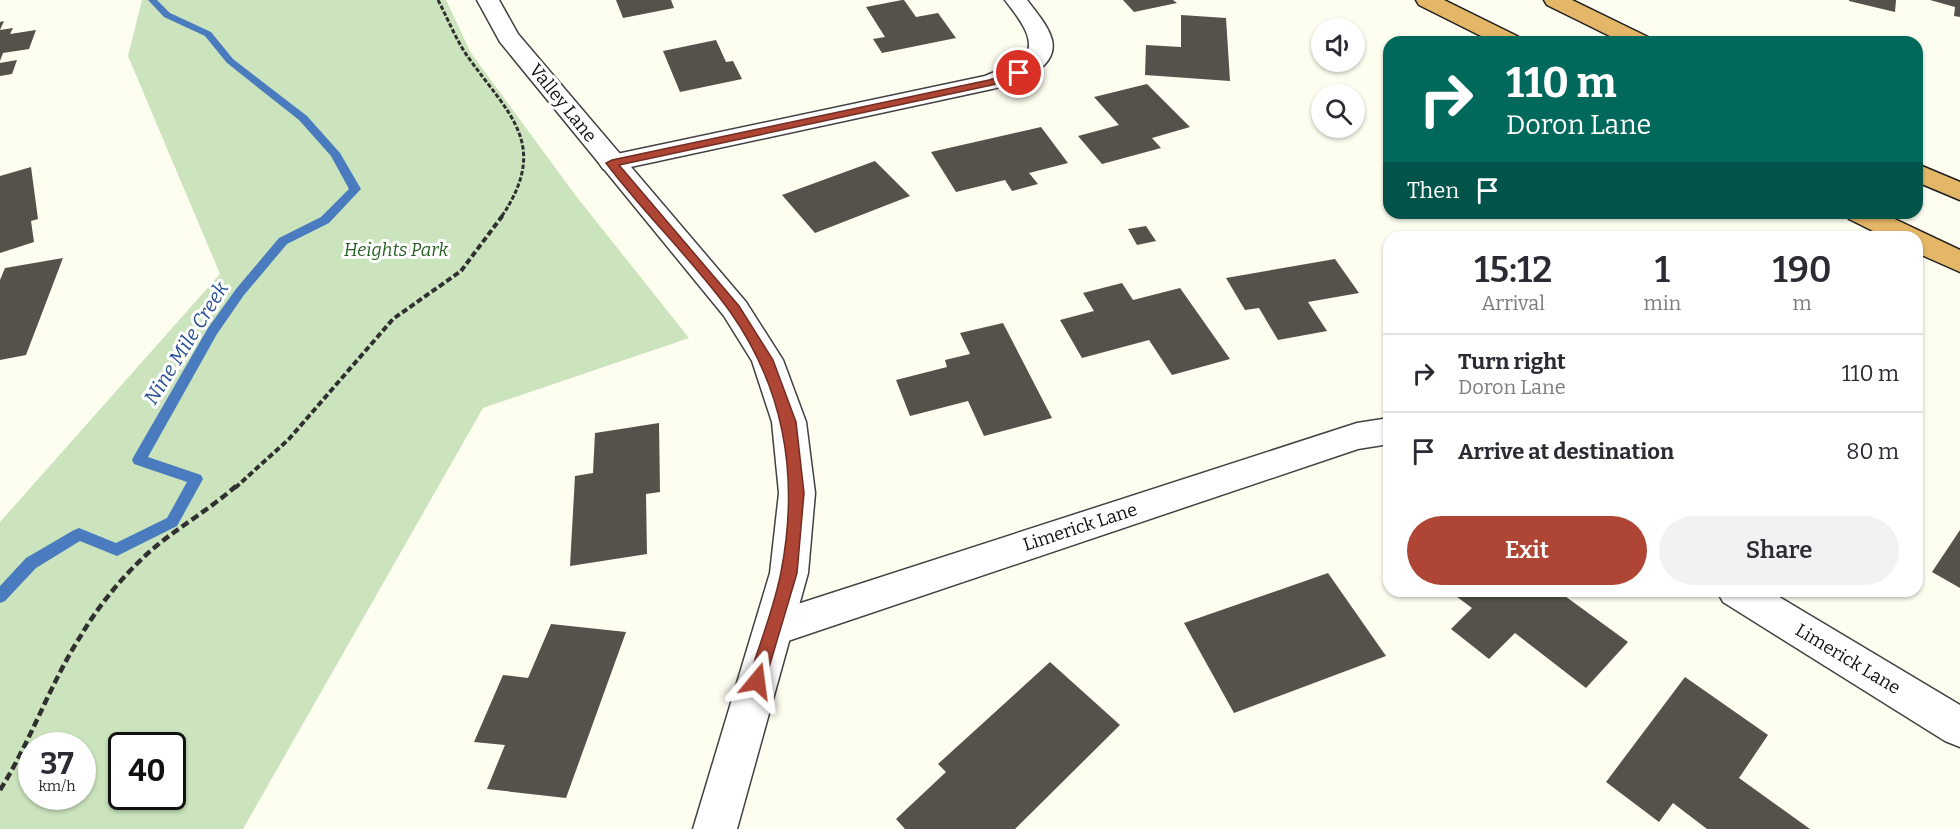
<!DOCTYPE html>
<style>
body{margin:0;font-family:Bitter,serif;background:#f2f2f3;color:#2b2b33;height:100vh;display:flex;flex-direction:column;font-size:22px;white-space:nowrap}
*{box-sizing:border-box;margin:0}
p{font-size:20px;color:#7c7c81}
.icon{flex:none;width:33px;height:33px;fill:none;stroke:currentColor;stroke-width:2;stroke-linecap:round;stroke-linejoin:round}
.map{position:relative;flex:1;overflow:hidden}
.drawer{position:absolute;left:1383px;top:231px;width:540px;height:366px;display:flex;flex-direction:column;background:#fff;border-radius:18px;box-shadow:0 2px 4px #0004}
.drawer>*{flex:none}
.hud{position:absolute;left:1383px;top:36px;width:540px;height:183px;border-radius:18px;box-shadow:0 2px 4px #0004;background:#00695c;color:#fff;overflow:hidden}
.controls{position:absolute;left:1311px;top:18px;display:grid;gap:12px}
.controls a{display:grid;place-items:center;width:54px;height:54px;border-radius:50%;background:#fff;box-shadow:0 2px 4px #0004;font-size:30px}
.speed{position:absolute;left:18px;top:732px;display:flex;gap:12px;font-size:30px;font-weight:700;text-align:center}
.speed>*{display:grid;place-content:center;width:78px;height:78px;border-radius:50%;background:#fff;box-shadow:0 2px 4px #0004;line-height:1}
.speed small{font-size:15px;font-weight:400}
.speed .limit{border:3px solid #111;border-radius:9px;background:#fff;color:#111}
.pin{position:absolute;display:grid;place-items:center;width:51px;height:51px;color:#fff;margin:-26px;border:3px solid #fff;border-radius:50%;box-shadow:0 2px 6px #0007}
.me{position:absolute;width:66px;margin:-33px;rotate:16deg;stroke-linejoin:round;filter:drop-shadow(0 0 4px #0008)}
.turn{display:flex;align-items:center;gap:21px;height:126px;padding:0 24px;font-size:27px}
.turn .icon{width:78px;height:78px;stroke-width:2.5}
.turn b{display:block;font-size:42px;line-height:51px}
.then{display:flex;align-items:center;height:57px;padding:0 24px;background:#0003;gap:12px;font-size:22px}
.eta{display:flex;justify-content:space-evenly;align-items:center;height:102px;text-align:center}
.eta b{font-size:36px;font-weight:600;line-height:42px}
.cta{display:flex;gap:12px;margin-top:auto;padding:12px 24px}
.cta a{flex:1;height:69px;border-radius:36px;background:#ae4535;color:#fff;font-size:24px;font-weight:600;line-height:69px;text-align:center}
.cta a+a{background:#f2f2f3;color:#2b2b33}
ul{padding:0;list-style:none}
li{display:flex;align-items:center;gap:18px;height:78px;padding:0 24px;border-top:2px solid #e1e1e2}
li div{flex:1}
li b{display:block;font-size:22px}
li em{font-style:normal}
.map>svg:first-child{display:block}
.green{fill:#cbe4bd;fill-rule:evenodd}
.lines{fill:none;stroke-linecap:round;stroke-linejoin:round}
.stream{fill:#497bbe;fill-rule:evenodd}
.building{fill:#55514b}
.minor-casing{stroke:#414141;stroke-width:3}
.tertiary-casing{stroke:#414141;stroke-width:3}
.motorway-casing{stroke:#1f1f1f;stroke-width:3}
.path-far2{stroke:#303030;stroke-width:3;stroke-dasharray:4.5 2;stroke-linecap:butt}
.path-far1{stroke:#303030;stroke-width:4;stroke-dasharray:6 3;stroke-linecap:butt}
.path{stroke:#303030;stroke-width:4.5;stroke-dasharray:8 4;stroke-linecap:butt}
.minor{fill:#fff;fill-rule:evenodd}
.tertiary{fill:#fff;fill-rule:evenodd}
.motorway{fill:#e4b768;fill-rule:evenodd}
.route{fill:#ae4535;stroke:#712d22;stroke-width:1.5}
.labels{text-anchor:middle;stroke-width:6;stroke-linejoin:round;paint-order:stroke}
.street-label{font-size:18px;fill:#0e0e0e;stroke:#fff}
.park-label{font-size:18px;font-style:italic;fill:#275e25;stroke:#fff}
.water-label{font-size:20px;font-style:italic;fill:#254f92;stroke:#fff}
</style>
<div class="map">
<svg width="1960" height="829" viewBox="0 0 1960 829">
<rect width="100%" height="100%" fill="#fdfdf0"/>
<path class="green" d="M 142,0 L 446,0 L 471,53 L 576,196 L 689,338 L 483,408 L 243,829 L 0,829 L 0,522 L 220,274 L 128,56 ZM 32,746 L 82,746 L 82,796 L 32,796 ZM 122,746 L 172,746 L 172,796 L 122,796 Z"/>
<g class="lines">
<polygon class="stream" points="148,0 157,0 170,13 211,32 233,59 307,116 340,153 361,189 329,223 287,244 244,295 217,334 148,457 201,475 203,479 177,526 117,556 80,541 36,568 5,601 0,603 0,586 26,558 74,530 79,528 116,543 167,518 187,482 134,464 132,460 134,456 208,328 236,289 279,238 321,217 349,189 331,156 299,120 227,63 205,36 164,17"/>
</g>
<g class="building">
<polygon points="616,0 671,0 674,8 623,18"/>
<polygon points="902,0 904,0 916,17 938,13 956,38 882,53 873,39 885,37 866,7"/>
<polygon points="1123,0 1173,0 1177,3 1134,12"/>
<polygon points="1849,0 1896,0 1895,12 1849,1"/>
<polygon points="1930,0 1960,0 1960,17 1954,16 1955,7"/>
<polygon points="1181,15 1226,18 1230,81 1145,75 1146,45 1181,47"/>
<polygon points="4,21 0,30 13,28 10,34 36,30 29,49 3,53 0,61 0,22"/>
<polygon points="716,40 726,62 733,61 742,79 680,92 663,51"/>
<polygon points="17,60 12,74 0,76 0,63"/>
<polygon points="1147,84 1190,127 1152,138 1161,148 1102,164 1078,136 1119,125 1094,97"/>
<polygon points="1041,127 1068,163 1029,173 1038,184 1012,191 1005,180 956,192 931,152"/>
<polygon points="875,161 910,196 815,233 782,195"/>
<polygon points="31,167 38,219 31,221 34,242 0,253 0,176"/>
<polygon points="1146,226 1156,241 1137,245 1128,229"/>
<polygon points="63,258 26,355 0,360 0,280 5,268"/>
<polygon points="1335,259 1359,293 1308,302 1327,331 1278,340 1259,308 1245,310 1226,278"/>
<polygon points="1122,283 1133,300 1180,288 1230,359 1172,375 1149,340 1082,358 1060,320 1094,311 1083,293"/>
<polygon points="1003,323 1052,418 984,436 968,401 910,416 896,380 947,367 945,360 970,354 960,333"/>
<polygon points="659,423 660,492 646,494 647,554 570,566 575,476 593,473 595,433"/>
<polygon points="1960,530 1960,588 1932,572"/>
<polygon points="1328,573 1386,656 1234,713 1184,623"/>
<polygon points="1449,591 1558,591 1628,642 1586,688 1515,633 1489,659 1451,629 1472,608"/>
<polygon points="551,624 626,632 566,798 487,789 505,745 474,742 503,675 528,678"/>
<polygon points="1050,662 1120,725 1015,829 905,829 896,819 946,772 938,764"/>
<polygon points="1685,677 1768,735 1739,778 1810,829 1707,829 1673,803 1659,822 1606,782"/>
</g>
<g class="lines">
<defs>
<g id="minor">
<path d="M 1005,0 L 1027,0 C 1036,12 1048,25 1052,40 C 1059,70 1013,84 992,89 L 612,171 L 603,169 L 599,163 L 603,157 L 612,155 L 985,76 L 1018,62 L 1026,56 C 1037,37 1015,14 1005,0 Z"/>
<polygon points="1389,418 1389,444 1358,449 773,646 759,641 754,629 759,617 773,612 1357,423"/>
<polygon points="1717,591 1769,591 1960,705 1960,747 1945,741 1723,602"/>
</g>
<polygon id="tertiary" points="477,0 499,0 518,34 746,302 783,360 806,422 815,493 808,573 737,829 693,829 770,573 779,493 772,422 752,361 724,316 500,42"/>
<g id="motorway">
<polygon points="1416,0 1444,0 1519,37 1523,42 1493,42 1419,5"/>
<polygon points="1544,0 1572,0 1648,37 1652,42 1622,42 1547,5"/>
<polygon points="1917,164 1960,182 1960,200 1917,182"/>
<polygon points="1845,213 1882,213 1960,250 1960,272 1917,253 1917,237 1885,237 1849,219"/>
</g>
</defs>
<use href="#minor" class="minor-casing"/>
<use href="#tertiary" class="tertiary-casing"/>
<use href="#motorway" class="motorway-casing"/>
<path class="path-far2" d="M 438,0 C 448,19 456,40 468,57 C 509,115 550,144 502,216"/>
<polyline class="path-far1" points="235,488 289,439 393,319 461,271 503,215"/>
<path class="path" d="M 0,790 C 31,741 49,686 80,637 C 97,608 121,578 146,555 C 173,530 208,511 236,486"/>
<use href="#minor" class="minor"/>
<use href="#tertiary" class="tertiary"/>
<use href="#motorway" class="motorway"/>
</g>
<path class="route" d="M 1019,70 L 1024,73 L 1023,75 L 992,85 L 619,165 L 739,306 L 773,360 L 796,422 L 804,493 L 797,573 L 765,681 L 762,686 L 757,688 L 751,686 L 748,681 C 759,645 774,609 781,572 C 799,479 786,392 731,313 C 693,260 645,215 606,163 L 612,160 L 989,80 Z"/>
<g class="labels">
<g class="street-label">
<text transform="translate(563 103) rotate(51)" y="6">Valley Lane</text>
<text transform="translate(1080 527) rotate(-18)" y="6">Limerick Lane</text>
<text transform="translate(1848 659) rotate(31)" y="6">Limerick Lane</text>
</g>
<g class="park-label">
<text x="396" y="256">Heights Park</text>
</g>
<g class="water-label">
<text transform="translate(186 343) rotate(-58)" y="7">Nine Mile Creek</text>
</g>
</g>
</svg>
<div class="controls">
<a><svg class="icon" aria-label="sound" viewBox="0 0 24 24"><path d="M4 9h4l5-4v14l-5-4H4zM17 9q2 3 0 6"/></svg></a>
<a><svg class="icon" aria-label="search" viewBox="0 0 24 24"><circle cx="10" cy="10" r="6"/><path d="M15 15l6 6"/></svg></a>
</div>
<div class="speed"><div>37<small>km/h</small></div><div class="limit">40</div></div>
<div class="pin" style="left:1019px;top:73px;background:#d93025"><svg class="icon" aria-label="arrive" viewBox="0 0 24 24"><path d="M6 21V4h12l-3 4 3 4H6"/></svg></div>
<svg class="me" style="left:757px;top:681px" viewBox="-20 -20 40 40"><path d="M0-17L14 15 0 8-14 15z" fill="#ae4535" stroke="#fff" stroke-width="4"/></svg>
<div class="hud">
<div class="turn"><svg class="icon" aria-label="right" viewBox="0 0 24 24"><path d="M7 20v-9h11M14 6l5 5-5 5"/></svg><div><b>110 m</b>Doron Lane</div></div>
<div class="then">Then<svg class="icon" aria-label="arrive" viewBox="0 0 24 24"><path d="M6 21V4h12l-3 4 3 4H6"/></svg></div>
</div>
<section class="drawer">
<div class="eta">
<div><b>15:12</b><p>Arrival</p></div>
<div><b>1</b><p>min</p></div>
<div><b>190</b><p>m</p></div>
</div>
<ul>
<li><svg class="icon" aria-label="right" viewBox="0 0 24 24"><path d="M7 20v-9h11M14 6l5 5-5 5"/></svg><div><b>Turn right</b><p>Doron Lane</p></div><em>110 m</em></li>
<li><svg class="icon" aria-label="arrive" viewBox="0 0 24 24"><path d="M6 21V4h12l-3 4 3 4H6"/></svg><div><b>Arrive at destination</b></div><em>80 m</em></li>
</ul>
<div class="cta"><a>Exit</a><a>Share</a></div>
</section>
</div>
